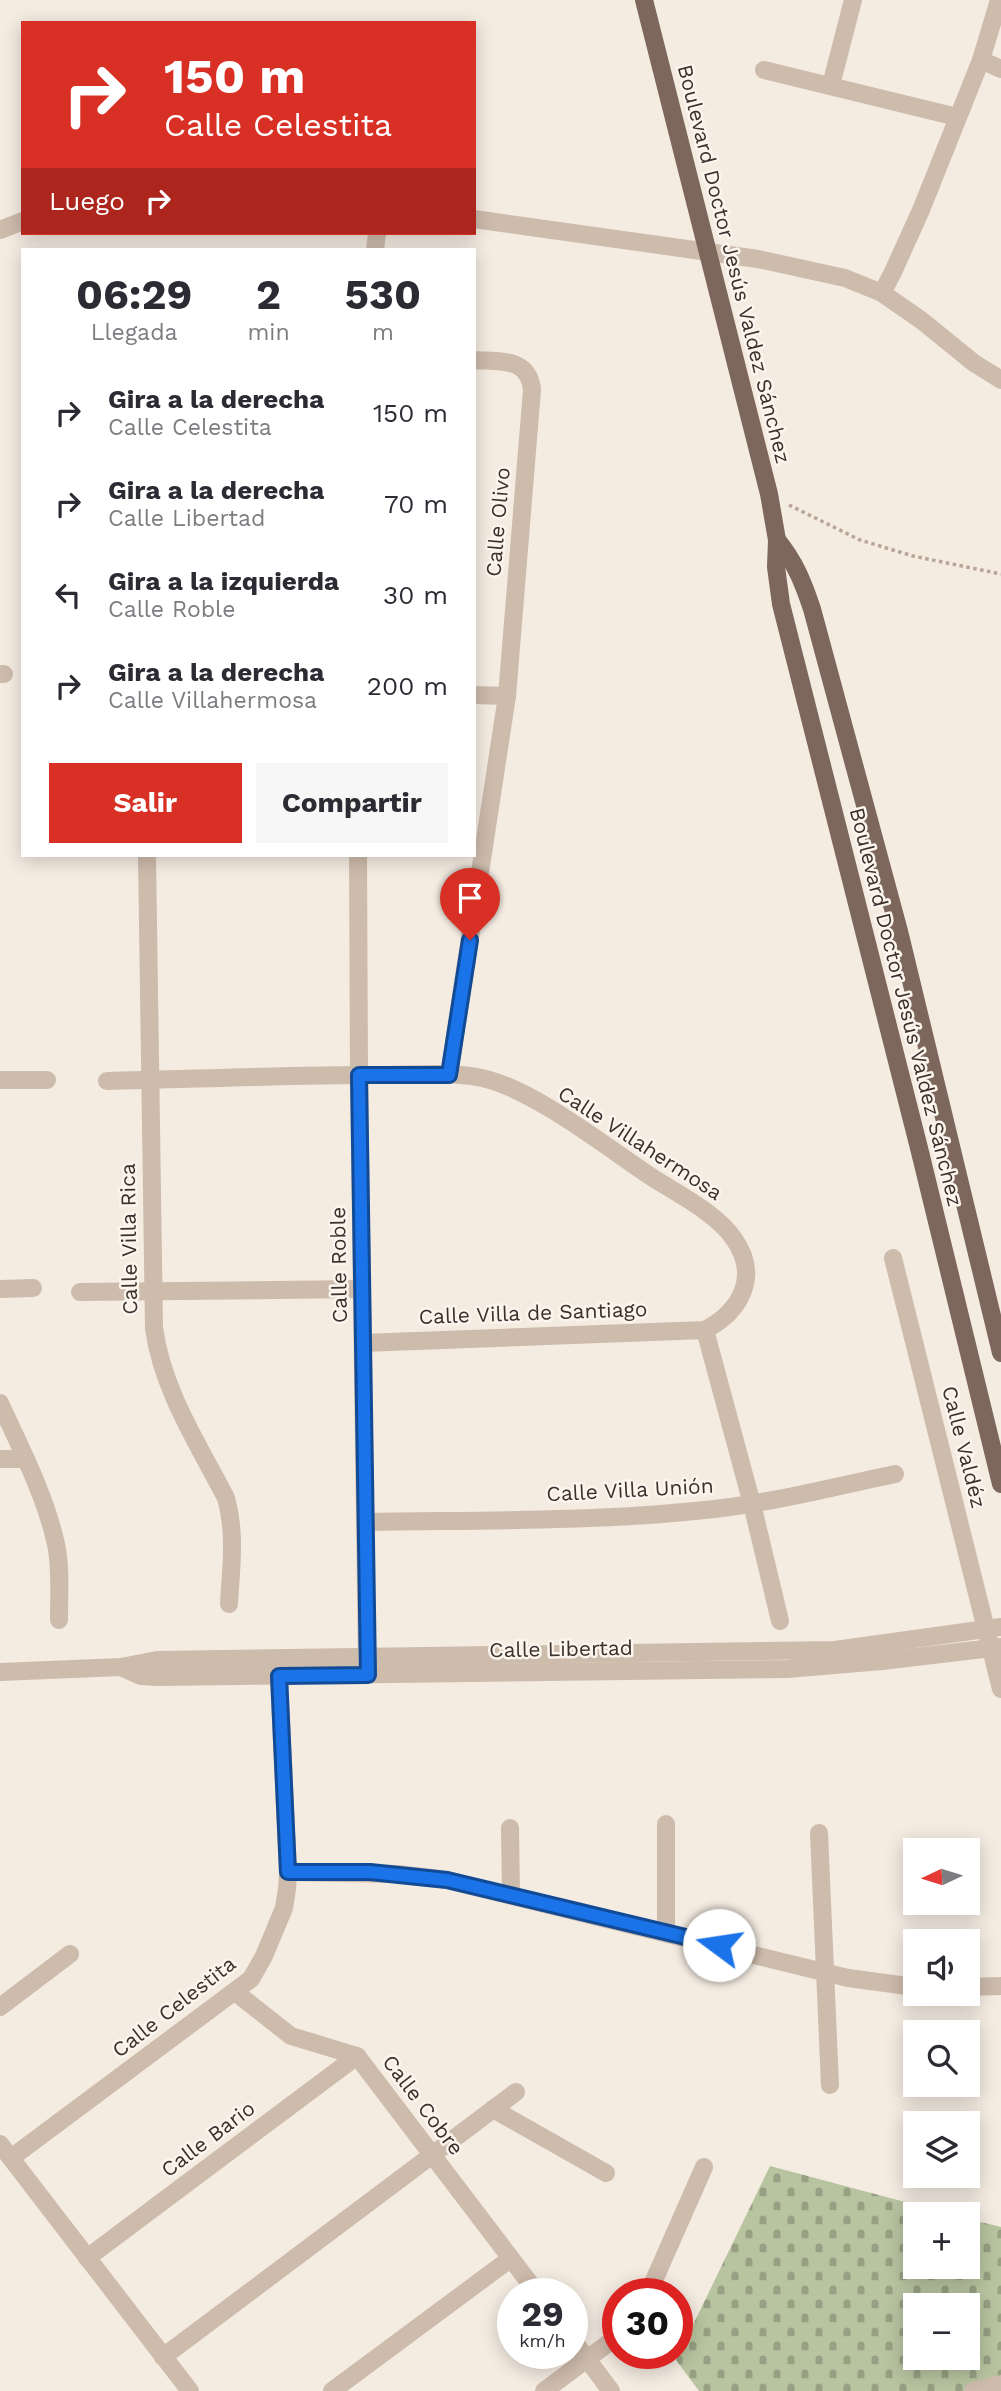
<!DOCTYPE html>
<html lang="es">
<meta charset="utf-8">
<style>
body{margin:0;font-family:"Work Sans",sans-serif;background:#f7f7f7;color:#2b2b33;height:100vh;display:flex;flex-direction:column;font-size:26px;white-space:nowrap}
*{box-sizing:border-box;margin:0}
p{font-size:23px;color:#7c7c81}
.icon{flex:none;width:38px;height:38px;fill:none;stroke:currentColor;stroke-width:2;stroke-linecap:round;stroke-linejoin:round}
.map{position:relative;flex:1;overflow:hidden}
.sheet{position:absolute;left:21px;top:248px;width:455px;height:609px;display:flex;flex-direction:column;background:#fff;border-radius:0px;box-shadow:0 4px 18px #0003}
.sheet>*{flex:none}
.guide{position:absolute;left:21px;top:21px;width:455px;height:214px;border-radius:0px;box-shadow:0 4px 18px #0003;background:#d93025;color:#fff;overflow:hidden}
.needle{width:46px;rotate:266deg}
.buttons{position:absolute;left:903px;top:1838px;display:grid;gap:14px}
.buttons a{display:grid;place-items:center;width:77px;height:77px;border-radius:0px;background:#fff;box-shadow:0 4px 18px #0003;font-size:35px}
.speed{position:absolute;left:497px;top:2278px;display:flex;gap:14px;font-size:35px;font-weight:700;text-align:center}
.speed>*{display:grid;place-content:center;width:91px;height:91px;border-radius:50%;background:#fff;box-shadow:0 4px 18px #0003;line-height:1}
.speed small{font-size:18px;font-weight:400}
.speed .limit{border:10px solid #d22;background:#fff;color:#111}
.pin{position:absolute;display:grid;place-items:center;width:60px;height:60px;color:#fff;margin:-72px -30px;border-radius:50% 50% 50% 0;rotate:-45deg;box-shadow:0 0 7px #0007}
.pin .icon{rotate:45deg}
.me{position:absolute;width:77px;margin:-38px;rotate:284deg;stroke-linejoin:round;filter:drop-shadow(0 0 5px #0008)}
.turn{display:flex;align-items:center;gap:24px;height:147px;padding:0 28px;font-size:32px}
.turn .icon{width:91px;height:91px;stroke-width:2.5}
.turn b{display:block;font-size:49px;line-height:60px}
.then{display:flex;align-items:center;height:66px;padding:0 28px;background:#0003;gap:14px;font-size:26px}
.eta{display:flex;justify-content:space-evenly;align-items:center;height:119px;text-align:center}
.eta b{font-size:42px;font-weight:700;line-height:49px}
.cta{display:flex;gap:14px;margin-top:auto;padding:14px 28px}
.cta a{flex:1;height:80px;border-radius:0px;background:#d93025;color:#fff;font-size:28px;font-weight:700;line-height:80px;text-align:center}
.cta a+a{background:#f7f7f7;color:#2b2b33}
ul{padding:0;list-style:none}
li{display:flex;align-items:center;gap:21px;height:91px;padding:0 28px}
li div{flex:1}
li b{display:block;font-size:26px}
li em{font-style:normal}
.map>svg:first-child{display:block}
.cemetery{fill:url(#cemetery-stones);fill-rule:evenodd}
.lines{fill:none;stroke-linecap:round;stroke-linejoin:round}
.path{stroke:#b9a596;stroke-width:3.5;stroke-dasharray:3.5 3.5;stroke-linecap:butt}
.minor{stroke:#cdbbac;stroke-width:18}
.major{stroke:#7d675c;stroke-width:18}
.route-casing{stroke:#114b97;stroke-width:18}
.route{stroke:#1a73e8;stroke-width:12}
.labels{text-anchor:middle;stroke-width:5;stroke-linejoin:round;paint-order:stroke}
.street-label{font-size:21px;fill:#3b302b;stroke:#fbf5ee}
</style>
<div class="map">
<svg width="1001" height="2391" viewBox="0 0 1001 2391">
<defs>
<pattern id="cemetery-stones" width="16" height="16" patternUnits="userSpaceOnUse" patternTransform="scale(1.75)"><rect width="16" height="16" fill="#b8c4a0"/><path d="M2 7V4a2 2 0 0 1 4 0v3zM10 15v-3a2 2 0 0 1 4 0v3z" fill="#97a083"/></pattern>
</defs>
<rect width="100%" height="100%" fill="#f4ebe1"/>
<path class="cemetery" d="M 770,2166 L 950,2214 L 915,2214 L 915,2266 L 968,2266 L 968,2219 L 1001,2227 L 1001,2391 L 699,2391 L 676,2360 ZM 915,2305 L 968,2305 L 968,2357 L 915,2357 Z"/>
<g class="lines">
<polyline class="path" points="789,505 860,540 913,556 1001,574"/>
<g class="minor">
<polyline points="981,60 1001,69"/>
<polyline points="764,70 957,117"/>
<polyline points="831,85 853,0"/>
<polyline points="474,219 758,259 845,278 882,293 921,320 974,363 1001,380"/>
<polyline points="0,230 23,221"/>
<polyline points="375,250 377,233"/>
<polyline points="882,293 893,272 921,210 981,60 999,0"/>
<polyline points="0,674 4,674"/>
<polyline points="474,695 507,696"/>
<path d="M 147,856 L 154,1328 C 162,1389 198,1444 226,1498 C 236,1533 231,1568 229,1604"/>
<polyline points="358,856 359,1075 367,1668"/>
<path d="M 449,1075 L 507,696 L 532,390 C 529,357 500,362 474,360"/>
<polyline points="0,1080 47,1080"/>
<path d="M 107,1081 C 196,1079 286,1075 376,1075 C 410,1075 448,1071 482,1078 C 533,1089 605,1146 650,1176 C 676,1193 717,1213 734,1239 C 760,1276 741,1311 705,1330 L 363,1343"/>
<polyline points="893,1258 1001,1689"/>
<polyline points="0,1289 33,1288"/>
<polyline points="80,1292 362,1289"/>
<polyline points="705,1330 752,1504 780,1621"/>
<path d="M 0,1403 C 21,1449 45,1495 56,1544 C 61,1568 59,1595 59,1620"/>
<polyline points="0,1459 26,1459"/>
<path d="M 365,1522 C 475,1520 586,1522 695,1511 C 763,1505 829,1488 895,1474"/>
<polyline points="121,1667 141,1676 158,1677 787,1669 882,1661 1001,1647"/>
<polyline points="0,1672 121,1667 157,1660 835,1650 1001,1627"/>
<polyline points="510,1828 511,1895"/>
<polyline points="819,1833 830,2085"/>
<polyline points="288,1872 398,1874 447,1880 848,1978 915,1987"/>
<polyline points="666,1932 666,1824"/>
<polyline points="968,1987 1001,1986"/>
<polyline points="235,1992 291,2036 357,2056 538,2294"/>
<polyline points="0,2007 70,1954"/>
<polyline points="493,2109 606,2173"/>
<polyline points="0,2144 190,2391"/>
<polyline points="11,2158 251,1979 264,1956 284,1908 287,1889 288,1872 279,1676"/>
<polyline points="87,2258 357,2056"/>
<polyline points="648,2294 704,2167"/>
<polyline points="572,2339 611,2391"/>
<polyline points="163,2357 516,2092"/>
<polyline points="332,2391 510,2259"/>
<polyline points="544,2391 618,2336"/>
<polyline points="973,2391 1001,2384"/>
</g>
<g class="major">
<polyline points="644,0 769,494 777,540 776,567 781,604 919,1148 1001,1484"/>
<path d="M 777,540 C 795,562 803,582 812,609 L 899,931 L 1001,1353"/>
</g>
</g>
<g class="lines">
<defs>
<polyline id="route" points="470,940 449,1075 359,1075 368,1675 279,1676 288,1872 370,1872 447,1880 719,1945"/>
</defs>
<use href="#route" class="route-casing"/>
<use href="#route" class="route"/>
</g>
<g class="labels">
<g class="street-label">
<text transform="translate(734 264) rotate(76)" y="7">Boulevard Doctor Jesús Valdez Sánchez</text>
<text transform="translate(498 522) rotate(-85)" y="7">Calle Olivo</text>
<text transform="translate(906 1007) rotate(76)" y="7">Boulevard Doctor Jesús Valdez Sánchez</text>
<text transform="translate(640 1143) rotate(33)" y="7">Calle Villahermosa</text>
<text transform="translate(129 1239) rotate(-91)" y="7">Calle Villa Rica</text>
<text transform="translate(339 1265) rotate(-91)" y="7">Calle Roble</text>
<text transform="translate(533 1313) rotate(-2)" y="7">Calle Villa de Santiago</text>
<text transform="translate(964 1447) rotate(76)" y="7">Calle Valdéz</text>
<text transform="translate(630 1490) rotate(-3)" y="7">Calle Villa Unión</text>
<text transform="translate(561 1649) rotate(-1)" y="7">Calle Libertad</text>
<text transform="translate(174 2007) rotate(-38)" y="7">Calle Celestita</text>
<text transform="translate(423 2105) rotate(53)" y="7">Calle Cobre</text>
<text transform="translate(208 2139) rotate(-37)" y="7">Calle Bario</text>
</g>
</g>
</svg>
<div class="buttons">
<a><svg class="needle" viewBox="-14 -14 28 28"><path d="M0-13l5 13h-10z" fill="#e53935"/><path d="M0 13l5-13h-10z" fill="#7c7c81"/></svg></a>
<a><svg class="icon" aria-label="sound" viewBox="0 0 24 24"><path d="M4 9h4l5-4v14l-5-4H4zM17 9q2 3 0 6"/></svg></a>
<a><svg class="icon" aria-label="search" viewBox="0 0 24 24"><circle cx="10" cy="10" r="6"/><path d="M15 15l6 6"/></svg></a>
<a><svg class="icon" aria-label="layers" viewBox="0 0 24 24"><path d="M12 4l9 5-9 5-9-5zM3 14l9 5 9-5"/></svg></a>
<a>+</a>
<a>−</a>
</div>
<div class="speed"><div>29<small>km/h</small></div><div class="limit">30</div></div>
<div class="pin" style="left:470px;top:940px;background:#d93025"><svg class="icon" aria-label="arrive" viewBox="0 0 24 24"><path d="M6 21V4h12l-3 4 3 4H6"/></svg></div>
<svg class="me" style="left:719px;top:1945px" viewBox="-20 -20 40 40"><circle r="19" fill="#fff"/><path d="M0-13L10 11 0 6-10 11z" fill="#1a73e8"/></svg>
<div class="guide">
<div class="turn"><svg class="icon" aria-label="right" viewBox="0 0 24 24"><path d="M7 20v-9h11M14 6l5 5-5 5"/></svg><div><b>150 m</b>Calle Celestita</div></div>
<div class="then">Luego<svg class="icon" aria-label="right" viewBox="0 0 24 24"><path d="M7 20v-9h11M14 6l5 5-5 5"/></svg></div>
</div>
<section class="sheet">
<div class="eta">
<div><b>06:29</b><p>Llegada</p></div>
<div><b>2</b><p>min</p></div>
<div><b>530</b><p>m</p></div>
</div>
<ul>
<li><svg class="icon" aria-label="right" viewBox="0 0 24 24"><path d="M7 20v-9h11M14 6l5 5-5 5"/></svg><div><b>Gira a la derecha</b><p>Calle Celestita</p></div><em>150 m</em></li>
<li><svg class="icon" aria-label="right" viewBox="0 0 24 24"><path d="M7 20v-9h11M14 6l5 5-5 5"/></svg><div><b>Gira a la derecha</b><p>Calle Libertad</p></div><em>70 m</em></li>
<li><svg class="icon" aria-label="left" viewBox="0 0 24 24"><path d="M17 20v-9H6M10 6l-5 5 5 5"/></svg><div><b>Gira a la izquierda</b><p>Calle Roble</p></div><em>30 m</em></li>
<li><svg class="icon" aria-label="right" viewBox="0 0 24 24"><path d="M7 20v-9h11M14 6l5 5-5 5"/></svg><div><b>Gira a la derecha</b><p>Calle Villahermosa</p></div><em>200 m</em></li>
</ul>
<div class="cta"><a>Salir</a><a>Compartir</a></div>
</section>
</div>
